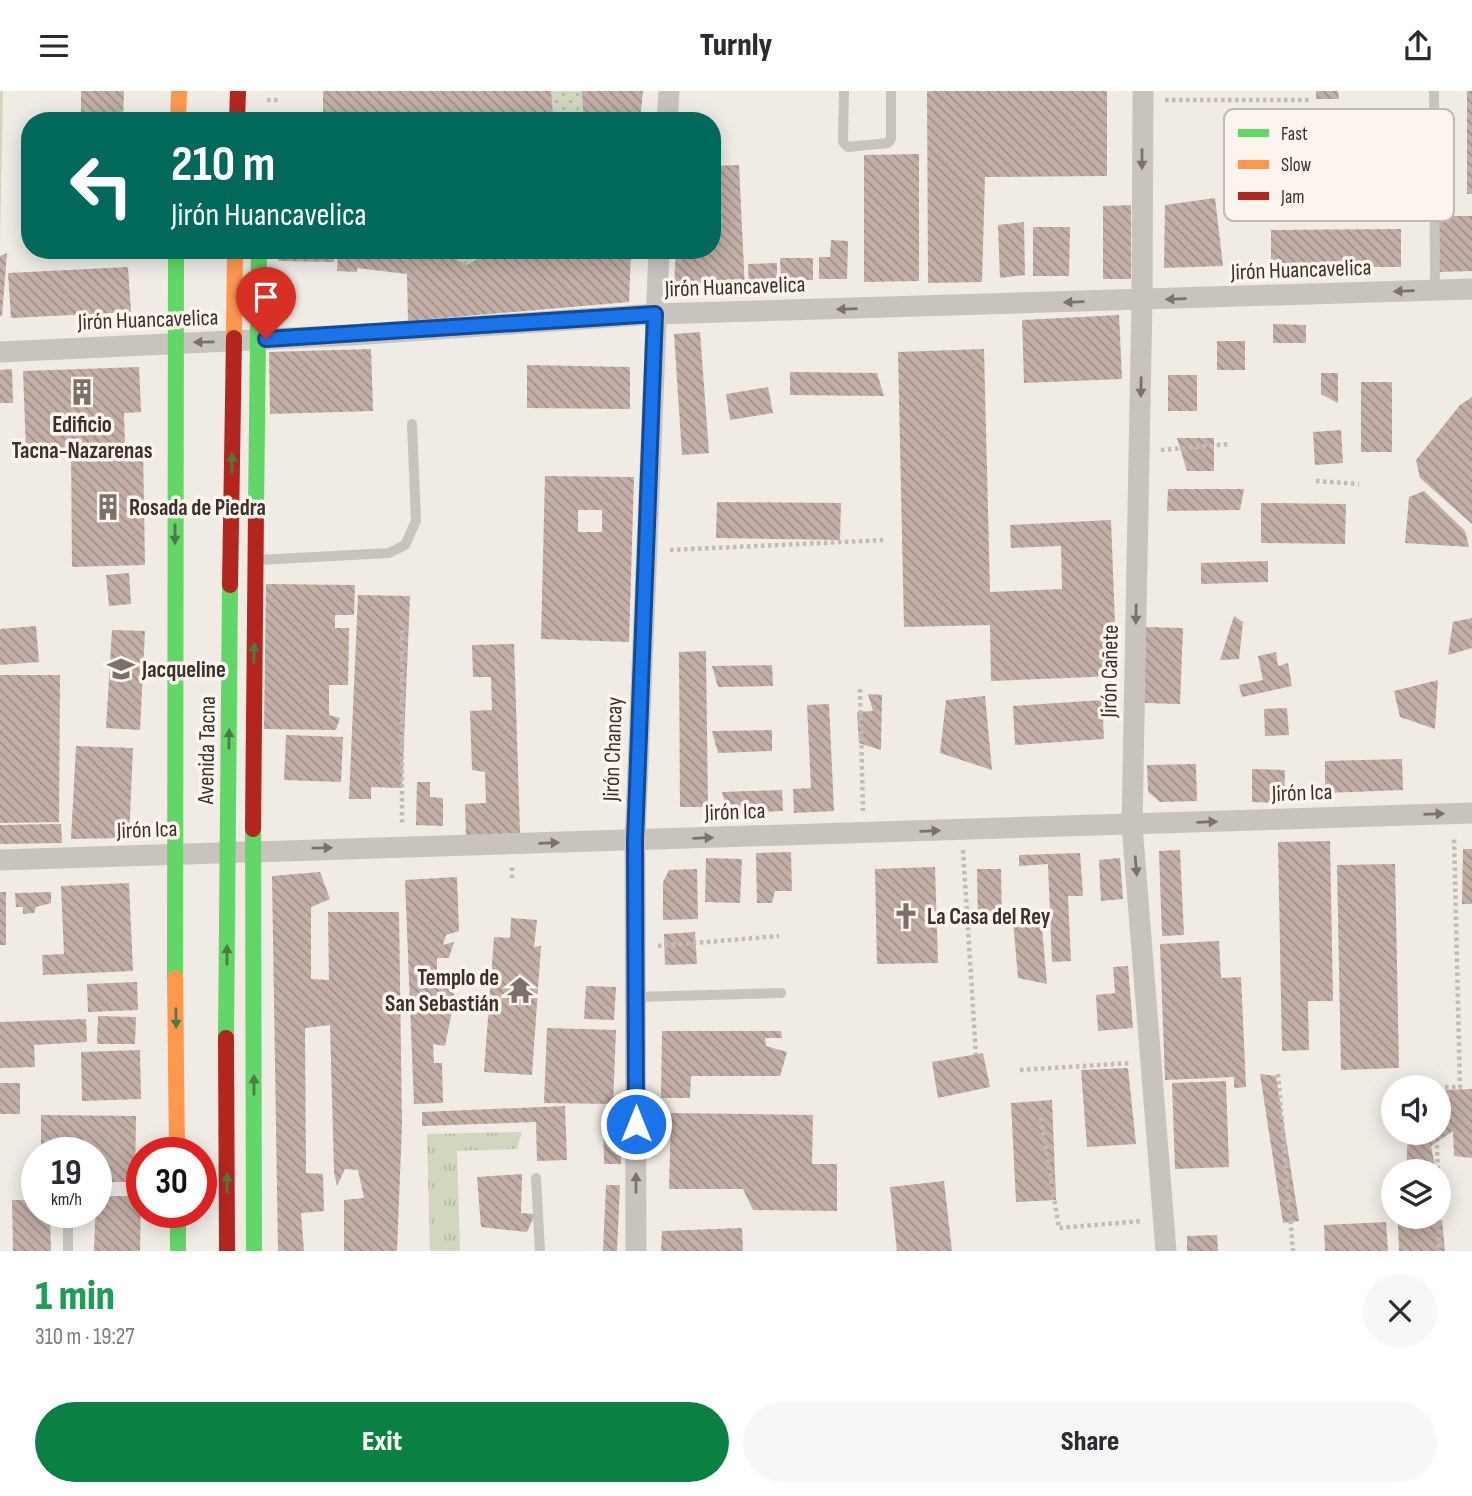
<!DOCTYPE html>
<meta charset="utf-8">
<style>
body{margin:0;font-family:"Sofia Sans Condensed",sans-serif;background:#f7f7f7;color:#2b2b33;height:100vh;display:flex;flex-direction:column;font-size:26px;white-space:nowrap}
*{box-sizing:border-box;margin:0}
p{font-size:23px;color:#7c7c81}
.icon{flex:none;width:38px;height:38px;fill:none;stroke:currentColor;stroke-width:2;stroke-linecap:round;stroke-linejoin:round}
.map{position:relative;height:1160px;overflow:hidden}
.drawer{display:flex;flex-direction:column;background:#fff;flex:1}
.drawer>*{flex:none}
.top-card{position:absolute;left:21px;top:21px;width:700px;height:147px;border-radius:28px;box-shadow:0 4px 18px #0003;background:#00695c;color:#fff;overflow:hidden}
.buttons{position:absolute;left:1381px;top:984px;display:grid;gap:14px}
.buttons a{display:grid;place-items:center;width:70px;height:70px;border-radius:50%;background:#fff;box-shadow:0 4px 18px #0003;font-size:35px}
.speed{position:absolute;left:21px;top:1046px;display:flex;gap:14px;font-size:35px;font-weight:700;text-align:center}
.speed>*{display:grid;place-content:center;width:91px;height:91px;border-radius:50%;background:#fff;box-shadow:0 4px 18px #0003;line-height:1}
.speed small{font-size:18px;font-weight:400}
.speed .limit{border:10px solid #d22;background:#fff;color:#111}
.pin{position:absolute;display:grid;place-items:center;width:60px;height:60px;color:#fff;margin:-72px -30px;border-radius:50% 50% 50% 0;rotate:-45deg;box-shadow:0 0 7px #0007}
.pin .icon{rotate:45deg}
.me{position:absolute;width:77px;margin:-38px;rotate:0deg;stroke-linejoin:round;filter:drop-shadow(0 0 5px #0008)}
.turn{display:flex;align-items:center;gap:24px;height:147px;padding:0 35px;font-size:32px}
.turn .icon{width:91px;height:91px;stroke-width:2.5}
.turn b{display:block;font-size:49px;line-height:60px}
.round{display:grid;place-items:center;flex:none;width:74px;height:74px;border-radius:37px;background:#f7f7f7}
.head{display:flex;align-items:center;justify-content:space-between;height:119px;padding:0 35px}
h1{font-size:42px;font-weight:800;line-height:52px;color:#1e9e55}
.primary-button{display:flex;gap:14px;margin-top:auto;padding:14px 35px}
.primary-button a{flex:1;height:80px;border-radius:42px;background:#0b8043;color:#fff;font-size:28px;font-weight:800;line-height:80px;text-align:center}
.primary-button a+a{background:#f7f7f7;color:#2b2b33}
header{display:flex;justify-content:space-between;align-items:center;height:91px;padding:0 35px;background:#fff;font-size:32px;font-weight:800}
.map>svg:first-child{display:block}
.grass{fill:url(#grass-tufts)}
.garden{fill:url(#garden-dots)}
.building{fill:url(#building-back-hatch);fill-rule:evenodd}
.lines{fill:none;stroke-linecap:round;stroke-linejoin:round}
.path{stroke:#c2bbb6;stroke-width:4.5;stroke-dasharray:3.5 3.5;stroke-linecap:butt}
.lane{stroke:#c9c3be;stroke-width:10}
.street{stroke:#c9c3be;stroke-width:21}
.fast{stroke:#63d668;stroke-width:16}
.slow{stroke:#ff974d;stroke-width:16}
.jam{stroke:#b3261e;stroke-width:16}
.oneway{fill:#7b726d}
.oneway2{fill:#4d7b46}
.route-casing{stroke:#114b97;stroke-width:18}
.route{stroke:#1a73e8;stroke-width:12}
.labels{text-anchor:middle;stroke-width:7;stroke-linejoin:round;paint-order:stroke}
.street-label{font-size:23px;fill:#3b302b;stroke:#fbf5ee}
.poi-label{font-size:23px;font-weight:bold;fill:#3b302b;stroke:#fbf5ee;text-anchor:start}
.key{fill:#fbf5ee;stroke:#c1bab4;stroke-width:2}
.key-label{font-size:19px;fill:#3b302b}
</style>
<header><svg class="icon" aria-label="menu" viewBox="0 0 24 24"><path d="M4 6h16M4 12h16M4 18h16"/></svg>Turnly<svg class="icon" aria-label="share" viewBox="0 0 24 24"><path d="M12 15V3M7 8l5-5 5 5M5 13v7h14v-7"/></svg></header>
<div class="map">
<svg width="1472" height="1160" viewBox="0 0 1472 1160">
<defs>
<pattern id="grass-tufts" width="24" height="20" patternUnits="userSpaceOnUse" patternTransform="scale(1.75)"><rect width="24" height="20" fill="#d1d6bf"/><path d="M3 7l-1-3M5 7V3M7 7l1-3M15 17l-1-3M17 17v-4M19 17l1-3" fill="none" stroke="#b4b8a4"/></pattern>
<pattern id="garden-dots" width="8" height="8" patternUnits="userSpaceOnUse" patternTransform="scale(1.75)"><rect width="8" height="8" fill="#d1d6bf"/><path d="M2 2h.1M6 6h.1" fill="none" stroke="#b4b8a4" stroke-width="1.8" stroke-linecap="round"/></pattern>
<pattern id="building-back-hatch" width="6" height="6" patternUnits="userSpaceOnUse" patternTransform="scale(1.75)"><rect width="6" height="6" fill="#c3afa7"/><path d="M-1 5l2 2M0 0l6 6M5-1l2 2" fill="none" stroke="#a08f88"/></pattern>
</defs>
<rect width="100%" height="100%" fill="#f0ebe5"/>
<g class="grass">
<polygon points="0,0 3,0 0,152"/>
<polygon points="522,1041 517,1058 457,1060 460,1160 430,1160 427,1043"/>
</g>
<g class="garden">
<polygon points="551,0 582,0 583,21 553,21"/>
<polygon points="461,159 481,159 484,164 467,174 457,169"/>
</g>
<g class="building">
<polygon points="81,0 124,0 123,30 81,30"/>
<polygon points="323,0 551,0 553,21 583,21 582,0 643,0 640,30 323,30"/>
<polygon points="927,0 1107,0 1107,85 985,86 982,191 928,192"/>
<polygon points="1316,0 1338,0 1339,8 1316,8"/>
<rect x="1467" y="0" width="5" height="103"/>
<polygon points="919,63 919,190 864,191 864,64"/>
<polygon points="739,74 745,199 682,205 674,194 676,159 712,159 712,75"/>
<polygon points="1215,107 1223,175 1164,177 1165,114"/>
<polygon points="1131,114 1131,188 1103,188 1103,115"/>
<polygon points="1439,125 1472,125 1472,180 1439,181"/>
<polygon points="1024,131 1025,184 1000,187 998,134"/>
<polygon points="1033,136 1070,136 1069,185 1033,185"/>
<polygon points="1401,138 1401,176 1271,176 1271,139"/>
<polygon points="831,149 848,150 847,188 819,188 819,166 830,166"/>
<polygon points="124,159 143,159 143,166 130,167"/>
<polygon points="279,159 334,159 334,171 278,170"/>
<polygon points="345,159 461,159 457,169 467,174 484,164 481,159 631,159 629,211 408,230 407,183 357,177 357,181 337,180 338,162"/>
<polygon points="7,162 2,225 0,225 0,165"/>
<polygon points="780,167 813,167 813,189 781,190"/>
<polygon points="777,172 777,194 749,195 748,173"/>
<polygon points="128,176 131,221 11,227 8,182"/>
<polygon points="1119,224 1122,288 1024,292 1022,229"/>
<polygon points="1273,233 1306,234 1306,252 1273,252"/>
<polygon points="700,241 709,362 682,364 674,243"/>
<rect x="1217" y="250" width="28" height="29"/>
<polygon points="371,258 373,320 270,323 269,261"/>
<polygon points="984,258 990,501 1062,498 1061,455 1011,457 1010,434 1111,429 1117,585 991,590 990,534 904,536 898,261"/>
<polygon points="527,274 630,276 630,318 527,317"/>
<polygon points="139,276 141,321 124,322 125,356 143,355 145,474 72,476 71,357 26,359 23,280"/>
<polygon points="12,278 13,312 0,312 0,279"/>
<polygon points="790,281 877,282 884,305 790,304"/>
<polygon points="1321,282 1338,282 1338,312 1321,303"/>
<rect x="1168" y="284" width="29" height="36"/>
<rect x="1361" y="291" width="31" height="70"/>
<polygon points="768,296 773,322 730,329 726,303"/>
<polygon points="1472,306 1472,433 1420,387 1416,369 1460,314"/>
<polygon points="1341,339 1343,372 1315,374 1313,341"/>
<polygon points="1177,347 1214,347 1214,380 1187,380"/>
<path d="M 545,385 L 634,386 L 629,551 L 541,548 ZM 578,419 L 602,419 L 602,441 L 578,441 Z"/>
<polygon points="1168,398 1244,398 1240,419 1167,420"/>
<polygon points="1424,400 1465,440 1469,456 1405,452 1409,406"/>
<polygon points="717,411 841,412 840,449 716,447"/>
<polygon points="1261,412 1346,413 1345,453 1261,452"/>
<polygon points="1268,470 1268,491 1201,493 1201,472"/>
<polygon points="129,482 131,513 109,515 106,484"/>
<polygon points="266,493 355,494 354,524 335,524 335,537 349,537 348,594 329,594 329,624 340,627 336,639 264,638"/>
<polygon points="358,504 410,505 402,697 371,696 371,708 349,708"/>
<polygon points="1234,525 1243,531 1239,568 1220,569"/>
<polygon points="1472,527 1472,557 1448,564 1453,531"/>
<polygon points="36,535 39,571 0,574 0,538"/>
<polygon points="1146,536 1183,537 1180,613 1144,612"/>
<polygon points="112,539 145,540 140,639 106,637"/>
<polygon points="514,553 520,742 466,745 465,713 486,712 485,681 472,679 470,620 492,619 491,586 473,586 472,554"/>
<polygon points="706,560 708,716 680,716 679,561"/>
<polygon points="1276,561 1278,575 1288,572 1292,595 1242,606 1239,594 1263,589 1258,565"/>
<polygon points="772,574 773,595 718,596 712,575"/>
<polygon points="0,584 60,584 59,731 0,732"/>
<polygon points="1438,589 1435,638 1400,626 1394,600"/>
<polygon points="868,603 882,604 881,659 859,652 857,621 873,620"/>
<polygon points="985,605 992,679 940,662 946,609"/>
<polygon points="1102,609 1104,648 1015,654 1013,615"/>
<polygon points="829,613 834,720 794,722 793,698 811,697 807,614"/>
<polygon points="1287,617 1289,644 1265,645 1264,618"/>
<polygon points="772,639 772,660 718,662 712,640"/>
<polygon points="286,644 343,646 341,691 284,689"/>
<polygon points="76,655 133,657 129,747 71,748"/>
<polygon points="1402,668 1403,699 1325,702 1325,670"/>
<polygon points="1196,673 1197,710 1160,711 1148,701 1147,674"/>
<polygon points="1252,678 1285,679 1284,712 1252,711"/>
<polygon points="417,691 430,691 430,706 443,707 443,735 416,734"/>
<polygon points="782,699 783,720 728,722 722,701"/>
<polygon points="61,733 62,752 0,753 0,734"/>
<polygon points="1330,750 1333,910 1308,910 1309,959 1282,960 1278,751"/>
<polygon points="1463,758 1472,758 1472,813 1462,813"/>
<polygon points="1180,759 1184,844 1162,845 1159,760"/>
<polygon points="791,761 792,800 775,800 772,812 757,812 756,762"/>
<polygon points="1080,762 1083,805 1068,805 1071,870 1052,871 1048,773 1019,775 1019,764"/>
<polygon points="706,767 742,768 740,812 705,811"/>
<polygon points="1120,767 1123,808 1101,810 1099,769"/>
<polygon points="1395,773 1399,977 1341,979 1337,774"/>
<polygon points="935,776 938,872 877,873 875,778"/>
<polygon points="697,778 698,828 663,829 663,791 669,779"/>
<polygon points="977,778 1001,778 1002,833 978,834"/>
<polygon points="320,781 330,808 311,816 311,888 329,889 328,821 399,821 402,1034 397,1160 344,1160 344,1109 364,1107 358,1079 345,1078 337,1095 334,1081 330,934 305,937 306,1082 323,1083 324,1120 301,1122 304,1160 278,1160 272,785"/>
<polygon points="457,786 459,840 446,844 443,854 454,851 449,867 437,867 437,880 454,880 454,906 442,906 453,915 445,955 433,953 434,972 442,972 443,1012 414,1013 405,789"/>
<polygon points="129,792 133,880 43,884 42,864 64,863 61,795"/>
<rect x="0" y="801" width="6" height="53"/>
<polygon points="51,801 51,812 36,816 34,822 23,823 23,816 16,816 15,802"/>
<polygon points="1041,826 1047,893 1018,887 1013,829"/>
<polygon points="511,827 537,829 534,856 541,855 532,984 484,981 494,846 510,847"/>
<polygon points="695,841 697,873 665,874 664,843"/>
<polygon points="1219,850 1221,887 1241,886 1246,996 1234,997 1234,986 1165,989 1160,853"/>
<polygon points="1128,875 1133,937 1098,940 1096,904 1115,902 1113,876"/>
<polygon points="137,891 138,919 88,921 87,893"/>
<polygon points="586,895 616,896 614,929 584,928"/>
<polygon points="98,925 136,926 135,953 97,953"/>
<polygon points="86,928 87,951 34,954 35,976 0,977 0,931"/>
<polygon points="547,937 616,939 613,1013 544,1012"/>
<polygon points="662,940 781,940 782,947 765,947 766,955 787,961 780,985 691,985 690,1007 661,1007"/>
<polygon points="140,959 141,1008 82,1010 81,961"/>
<polygon points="983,962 990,996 938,1007 932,971"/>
<polygon points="1128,977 1136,1053 1087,1056 1081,979"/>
<polygon points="1260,983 1276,985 1299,1130 1283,1132"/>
<polygon points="1226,990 1229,1076 1175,1078 1172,992"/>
<rect x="0" y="992" width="20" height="31"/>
<polygon points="1472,998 1472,1067 1454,1065 1453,1040 1431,1055 1436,1080 1406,1080 1408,1041 1438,1041 1438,999"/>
<polygon points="1052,1009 1056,1109 1016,1111 1011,1012"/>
<polygon points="565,1015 567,1069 537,1070 536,1031 422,1035 422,1021"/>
<polygon points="671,1022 813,1024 812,1073 837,1073 837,1120 753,1119 743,1098 669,1098"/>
<polygon points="603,1023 620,1023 621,1073 604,1073"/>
<polygon points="41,1024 136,1025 135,1091 96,1091 96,1062 41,1062"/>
<polygon points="522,1083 521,1122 535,1123 527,1141 481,1136 477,1086"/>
<polygon points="944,1090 952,1160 897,1160 890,1096"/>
<polygon points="606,1094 620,1094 617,1160 603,1160"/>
<polygon points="96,1105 141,1105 140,1160 94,1160"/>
<polygon points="12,1109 37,1109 37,1122 50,1122 51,1160 13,1160"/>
<polygon points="1442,1129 1445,1160 1399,1160 1398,1132"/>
<polygon points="1386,1131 1388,1160 1325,1160 1324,1134"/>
<polygon points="742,1137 743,1160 661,1160 662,1140"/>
<polygon points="1217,1144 1218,1160 1187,1160 1187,1145"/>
</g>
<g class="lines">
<g class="path">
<polyline points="267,9 281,9"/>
<polyline points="1165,9 1311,9"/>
<polyline points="1161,359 1230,353"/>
<polyline points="1316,390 1359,393"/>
<polyline points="670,459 886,449"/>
<polyline points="402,532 402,734"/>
<polyline points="860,598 863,720"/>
<polyline points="963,759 976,964"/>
<polyline points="512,787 512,774"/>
<polyline points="658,855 779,845"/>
<polyline points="1020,979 1131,972"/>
<polyline points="1278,983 1293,1160"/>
<polyline points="1438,996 1460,996 1454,746"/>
<polyline points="1041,1027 1059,1137 1142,1130"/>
<polyline points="1437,1054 1438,1080"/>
<polyline points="1438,1125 1439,1160"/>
</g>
<g class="lane">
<polyline points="844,0 843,51 848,56 888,52 891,48 891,0"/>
<polyline points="1434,0 1435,199"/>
<polyline points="258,469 389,462 405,454 416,430 412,333"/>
<polyline points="635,906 781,902"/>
<polyline points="536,1087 540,1160"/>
<polyline points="68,1130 68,1160"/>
</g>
<g class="street">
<polyline points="1143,0 1142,209 1132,734 1166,1160"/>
<polyline points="667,30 669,0"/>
<polyline points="0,261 353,244 655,223 1472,198"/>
<polyline points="0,769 1472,722"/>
<polyline points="636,1160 635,749 659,159"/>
</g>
<g class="fast">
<polyline points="256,419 259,159"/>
<polyline points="253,738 254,1160"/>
<polyline points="175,887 176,159"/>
<polyline points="226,947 230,494"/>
<polyline points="178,1122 178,1160"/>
</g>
<g class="slow">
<polyline points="178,30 179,0"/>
<polyline points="234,247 235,159"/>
<polyline points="175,887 177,1062"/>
</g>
<g class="jam">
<polyline points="237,30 238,0"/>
<polyline points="230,494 234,247"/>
<polyline points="253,738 256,419"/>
<polyline points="226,947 227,1160"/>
</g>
</g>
<defs><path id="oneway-solid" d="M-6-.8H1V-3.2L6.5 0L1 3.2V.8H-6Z" transform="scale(1.75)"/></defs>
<g class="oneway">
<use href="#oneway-solid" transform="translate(1142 68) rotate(90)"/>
<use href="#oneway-solid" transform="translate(1404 200) rotate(178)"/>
<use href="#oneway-solid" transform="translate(1176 208) rotate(178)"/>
<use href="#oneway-solid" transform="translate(1074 211) rotate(178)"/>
<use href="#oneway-solid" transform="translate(847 218) rotate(178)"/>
<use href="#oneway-solid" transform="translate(204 251) rotate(179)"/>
<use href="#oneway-solid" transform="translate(1141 296) rotate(91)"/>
<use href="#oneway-solid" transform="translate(1136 523) rotate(91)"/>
<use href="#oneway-solid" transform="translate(1434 723) rotate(-2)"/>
<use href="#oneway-solid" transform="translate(1207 731) rotate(-2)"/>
<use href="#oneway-solid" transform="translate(930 740) rotate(-2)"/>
<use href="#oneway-solid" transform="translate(703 747) rotate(-2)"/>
<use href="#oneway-solid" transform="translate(549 752) rotate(-2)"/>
<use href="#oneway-solid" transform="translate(322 757) rotate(-1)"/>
<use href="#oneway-solid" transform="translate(1136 775) rotate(85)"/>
<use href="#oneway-solid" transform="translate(636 1092) rotate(-90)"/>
</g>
<g class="oneway2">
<use href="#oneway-solid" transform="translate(232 372) rotate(-89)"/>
<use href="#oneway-solid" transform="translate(175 443) rotate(90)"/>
<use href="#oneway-solid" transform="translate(254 562) rotate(-89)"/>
<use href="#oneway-solid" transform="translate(229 648) rotate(-89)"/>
<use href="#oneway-solid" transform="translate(227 864) rotate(-90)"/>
<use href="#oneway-solid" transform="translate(176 927) rotate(89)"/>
<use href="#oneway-solid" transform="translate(254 994) rotate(-90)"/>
<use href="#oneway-solid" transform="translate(227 1092) rotate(-90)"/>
</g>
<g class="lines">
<defs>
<polyline id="route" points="266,248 655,223 635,749 636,1033"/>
</defs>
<use href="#route" class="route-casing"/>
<use href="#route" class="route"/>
</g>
<defs>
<symbol id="building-bare" viewBox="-9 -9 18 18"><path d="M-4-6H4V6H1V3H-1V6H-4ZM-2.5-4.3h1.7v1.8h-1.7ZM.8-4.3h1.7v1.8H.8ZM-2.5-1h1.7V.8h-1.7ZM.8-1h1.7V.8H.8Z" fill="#7a716c" stroke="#fbf5ee" stroke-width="2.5" paint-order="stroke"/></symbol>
<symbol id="school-bare" viewBox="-9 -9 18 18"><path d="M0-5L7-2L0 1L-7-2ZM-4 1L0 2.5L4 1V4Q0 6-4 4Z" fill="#7a716c" stroke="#fbf5ee" stroke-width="2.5" paint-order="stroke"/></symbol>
<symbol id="church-bare" viewBox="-9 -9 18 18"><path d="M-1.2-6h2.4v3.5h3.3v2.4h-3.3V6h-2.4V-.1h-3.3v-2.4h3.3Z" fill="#7a716c" stroke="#fbf5ee" stroke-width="2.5" paint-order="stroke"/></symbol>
<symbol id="temple-bare" viewBox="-9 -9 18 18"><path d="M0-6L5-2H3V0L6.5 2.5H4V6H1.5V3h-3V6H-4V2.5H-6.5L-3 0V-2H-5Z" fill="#7a716c" stroke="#fbf5ee" stroke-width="2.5" paint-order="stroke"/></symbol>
</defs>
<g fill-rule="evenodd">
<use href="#building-bare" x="63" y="282" width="38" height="38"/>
<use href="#building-bare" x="89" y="397" width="38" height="38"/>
<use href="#school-bare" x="102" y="559" width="38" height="38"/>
<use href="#church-bare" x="887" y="806" width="38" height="38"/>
<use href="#temple-bare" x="501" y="880" width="38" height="38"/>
</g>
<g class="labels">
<g class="street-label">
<text transform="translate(1301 178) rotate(-2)" y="8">Jirón Huancavelica</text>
<text transform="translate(735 195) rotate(-2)" y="8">Jirón Huancavelica</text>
<text transform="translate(148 228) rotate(-2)" y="8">Jirón Huancavelica</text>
<text transform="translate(1109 580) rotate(-89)" y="8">Jirón Cañete</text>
<text transform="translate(612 658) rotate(-88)" y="8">Jirón Chancay</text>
<text transform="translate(206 659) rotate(-89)" y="8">Avenida Tacna</text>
<text transform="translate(1302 701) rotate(-2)" y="8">Jirón Ica</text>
<text transform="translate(735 720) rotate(-2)" y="8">Jirón Ica</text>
<text transform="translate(147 738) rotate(-2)" y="8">Jirón Ica</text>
</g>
<g class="poi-label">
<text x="82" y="341" text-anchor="middle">Edificio<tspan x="82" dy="26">Tacna-Nazarenas</tspan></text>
<text x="129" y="424">Rosada de Piedra</text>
<text x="142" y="586">Jacqueline</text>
<text x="927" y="833">La Casa del Rey</text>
<text x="499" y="894" text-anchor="end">Templo de<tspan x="499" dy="26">San Sebastián</tspan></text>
</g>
</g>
<rect x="1224" y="18" width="230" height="112" rx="10" class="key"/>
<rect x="1238" y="38" width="31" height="8" fill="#63d668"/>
<rect x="1238" y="69" width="31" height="9" fill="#ff974d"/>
<rect x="1238" y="101" width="31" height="8" fill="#b3261e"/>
<g class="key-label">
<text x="1281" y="49">Fast</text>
<text x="1281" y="80">Slow</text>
<text x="1281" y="112">Jam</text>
</g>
</svg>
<div class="buttons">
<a><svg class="icon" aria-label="sound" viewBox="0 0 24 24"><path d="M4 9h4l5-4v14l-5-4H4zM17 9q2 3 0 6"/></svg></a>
<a><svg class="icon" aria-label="layers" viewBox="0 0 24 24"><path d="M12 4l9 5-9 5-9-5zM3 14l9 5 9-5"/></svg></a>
</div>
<div class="speed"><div>19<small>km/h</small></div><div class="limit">30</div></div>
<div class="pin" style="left:266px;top:248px;background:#d93025"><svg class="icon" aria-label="arrive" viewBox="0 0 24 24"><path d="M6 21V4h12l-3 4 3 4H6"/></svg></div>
<svg class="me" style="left:636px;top:1033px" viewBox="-20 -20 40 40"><circle r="17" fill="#1a73e8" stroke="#fff" stroke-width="3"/><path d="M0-11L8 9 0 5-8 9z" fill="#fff"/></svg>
<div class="top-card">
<div class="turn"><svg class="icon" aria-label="left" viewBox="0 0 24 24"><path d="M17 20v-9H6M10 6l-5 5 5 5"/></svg><div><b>210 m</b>Jirón Huancavelica</div></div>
</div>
</div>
<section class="drawer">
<div class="head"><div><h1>1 min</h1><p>310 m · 19:27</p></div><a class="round"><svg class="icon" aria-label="close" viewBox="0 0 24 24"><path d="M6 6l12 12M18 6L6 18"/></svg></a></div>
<div class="primary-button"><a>Exit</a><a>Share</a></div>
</section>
